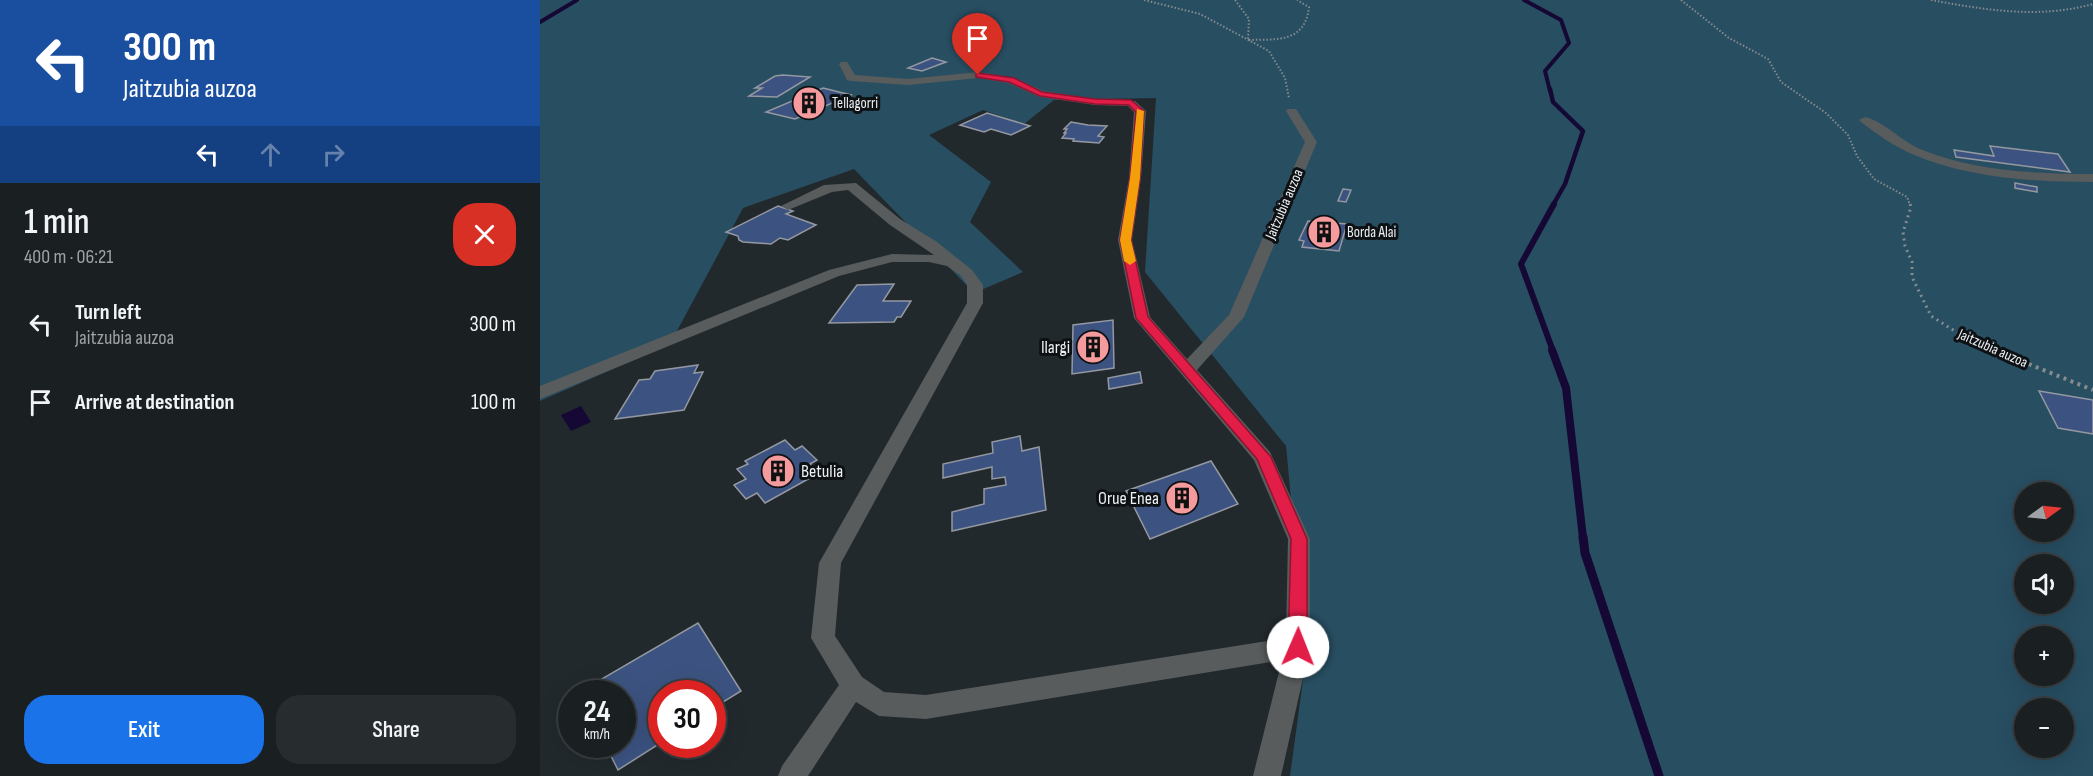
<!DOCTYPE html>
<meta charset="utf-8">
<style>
body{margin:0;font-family:"Sofia Sans Condensed",sans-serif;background:#272c2f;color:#f1f3f6;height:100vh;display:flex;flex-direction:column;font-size:22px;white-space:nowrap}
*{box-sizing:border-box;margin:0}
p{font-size:20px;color:#9fa2a5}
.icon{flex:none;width:33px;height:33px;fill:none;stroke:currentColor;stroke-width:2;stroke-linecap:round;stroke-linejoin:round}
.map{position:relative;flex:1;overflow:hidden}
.details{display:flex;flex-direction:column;background:#1a1f22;width:540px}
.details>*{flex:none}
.top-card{background:#1a4fa0;color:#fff;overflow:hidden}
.needle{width:39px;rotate:75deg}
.tools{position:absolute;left:1474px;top:482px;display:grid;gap:12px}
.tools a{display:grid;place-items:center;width:60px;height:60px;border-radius:50%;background:#1a1f22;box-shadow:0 6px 24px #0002,0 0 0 2px #383d40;font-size:30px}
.speed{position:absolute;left:18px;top:680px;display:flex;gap:12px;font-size:30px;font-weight:700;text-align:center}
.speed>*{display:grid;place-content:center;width:78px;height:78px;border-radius:50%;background:#1a1f22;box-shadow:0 6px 24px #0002,0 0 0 2px #383d40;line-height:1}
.speed small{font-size:15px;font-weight:400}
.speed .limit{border:9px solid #d22;background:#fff;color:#111}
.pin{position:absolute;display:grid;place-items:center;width:51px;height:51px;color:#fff;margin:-62px -26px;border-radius:50% 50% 50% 0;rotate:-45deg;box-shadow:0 0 6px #0007}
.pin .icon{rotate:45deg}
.me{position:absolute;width:66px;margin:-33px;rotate:1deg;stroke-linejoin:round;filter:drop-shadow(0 0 4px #0008)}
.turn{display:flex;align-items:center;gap:21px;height:126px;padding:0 24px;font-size:27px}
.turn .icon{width:78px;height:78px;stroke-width:2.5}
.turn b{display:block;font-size:42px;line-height:51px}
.lanes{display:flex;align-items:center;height:57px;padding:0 24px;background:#0003;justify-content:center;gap:30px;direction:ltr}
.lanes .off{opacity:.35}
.round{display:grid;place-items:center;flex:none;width:63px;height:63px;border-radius:24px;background:#272c2f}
.head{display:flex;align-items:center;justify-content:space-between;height:102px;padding:0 24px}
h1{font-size:36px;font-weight:600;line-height:45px}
.button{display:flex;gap:12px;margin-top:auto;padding:12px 24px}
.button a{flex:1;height:69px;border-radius:24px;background:#1a73e8;color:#fff;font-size:24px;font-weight:600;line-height:69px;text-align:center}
.button a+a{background:#272c2f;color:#f1f3f6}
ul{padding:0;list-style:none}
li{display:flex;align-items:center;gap:18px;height:78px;padding:0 24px}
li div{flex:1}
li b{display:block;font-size:22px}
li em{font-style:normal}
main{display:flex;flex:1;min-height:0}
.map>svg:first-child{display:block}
.green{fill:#284e62;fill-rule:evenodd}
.water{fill:#160834}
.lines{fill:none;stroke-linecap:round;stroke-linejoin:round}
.stream-far4{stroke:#160834;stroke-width:4}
.stream-far3{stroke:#160834;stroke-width:4.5}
.stream-far2{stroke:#160834;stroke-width:6}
.stream-far1{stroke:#160834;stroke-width:8}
.stream{stroke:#160834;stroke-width:9}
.building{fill:#3c5381;stroke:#9498a0;stroke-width:1.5}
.path-far2{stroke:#858b8e;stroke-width:2;stroke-dasharray:1.5 2;stroke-linecap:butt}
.path-far1{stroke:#858b8e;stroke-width:3;stroke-dasharray:2 4;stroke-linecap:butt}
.path{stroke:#858b8e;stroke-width:4;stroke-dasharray:3 4.5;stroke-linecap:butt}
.minor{fill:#585c5d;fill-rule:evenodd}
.route{fill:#e11d48;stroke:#92132f;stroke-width:1.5}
.slow{fill:#f59e0b}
.labels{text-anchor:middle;stroke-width:6;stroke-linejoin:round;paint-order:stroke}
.far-poi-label{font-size:15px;fill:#ecf0f3;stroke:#0e1113;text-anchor:start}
.far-street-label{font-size:15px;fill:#ecf0f3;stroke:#0e1113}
.poi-label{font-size:18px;fill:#ecf0f3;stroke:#0e1113;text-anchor:end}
</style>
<main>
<section class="details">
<div class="top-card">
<div class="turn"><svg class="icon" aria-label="left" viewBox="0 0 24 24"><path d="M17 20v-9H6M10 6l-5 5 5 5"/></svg><div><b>300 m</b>Jaitzubia auzoa</div></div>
<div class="lanes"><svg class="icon" aria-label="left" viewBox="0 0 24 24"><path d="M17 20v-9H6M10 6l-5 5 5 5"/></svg><svg class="icon off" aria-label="ahead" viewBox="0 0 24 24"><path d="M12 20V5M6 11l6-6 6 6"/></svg><svg class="icon off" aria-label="right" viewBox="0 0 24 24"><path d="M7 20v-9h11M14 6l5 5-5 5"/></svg></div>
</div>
<div class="head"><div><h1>1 min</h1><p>400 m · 06:21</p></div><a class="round" style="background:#d93025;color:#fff"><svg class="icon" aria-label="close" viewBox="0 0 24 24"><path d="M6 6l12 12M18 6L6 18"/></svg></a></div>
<ul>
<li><svg class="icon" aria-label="left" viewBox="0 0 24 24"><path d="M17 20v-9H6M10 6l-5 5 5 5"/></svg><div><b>Turn left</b><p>Jaitzubia auzoa</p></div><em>300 m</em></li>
<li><svg class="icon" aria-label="arrive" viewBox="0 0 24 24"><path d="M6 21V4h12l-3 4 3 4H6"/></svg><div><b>Arrive at destination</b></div><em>100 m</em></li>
</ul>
<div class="button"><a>Exit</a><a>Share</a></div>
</section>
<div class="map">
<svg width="1553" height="776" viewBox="0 0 1553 776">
<rect width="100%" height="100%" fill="#22292d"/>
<path class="green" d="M 0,0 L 1553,0 L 1553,776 L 750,776 L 766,658 L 746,446 L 605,272 L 616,98 L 514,100 L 484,124 L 443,110 L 389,135 L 451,182 L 430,222 L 483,272 L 434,293 L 314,169 L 203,208 L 130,344 L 0,401 ZM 1485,492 L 1524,492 L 1524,531 L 1485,531 ZM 1485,564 L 1524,564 L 1524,603 L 1485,603 ZM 1485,636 L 1524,636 L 1524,675 L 1485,675 ZM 1485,708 L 1524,708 L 1524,747 L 1485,747 Z"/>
<polygon class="water" points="41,406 51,422 31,431 21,415"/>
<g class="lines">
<g class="stream-far4">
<polyline points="984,0 1021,20 1029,43 1005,71 1010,91"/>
<polyline points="0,22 37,0"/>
</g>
<polyline class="stream-far3" points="1010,89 1013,102 1043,131 1025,184 1013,205"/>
<polyline class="stream-far2" points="1013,351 981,264 1014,204"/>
<polyline class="stream-far1" points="1012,350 1026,388 1043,538"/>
<polyline class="stream" points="1043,537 1045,553 1119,776"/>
</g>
<g class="building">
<polygon points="392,58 406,62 382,71 368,68"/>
<polygon points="235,76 243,75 270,77 237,97 209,96 222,88 215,88"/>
<polygon points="283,88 311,95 255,119 226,112"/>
<polygon points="447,113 490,126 471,135 451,129 444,132 420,125"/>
<polygon points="531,122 548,125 567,126 558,136 564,137 559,143 533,141 534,139 522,138 526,133 524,133 527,129 524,129"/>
<polygon points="1450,146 1518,154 1530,172 1416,157 1414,150 1454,156"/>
<polygon points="1475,183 1497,187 1497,192 1475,188"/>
<polygon points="803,189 811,190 806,202 798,201"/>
<polygon points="238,206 253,211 246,214 276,225 248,240 240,238 231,244 203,242 199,240 198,236 186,232"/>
<polygon points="768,221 807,224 799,251 762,247 764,241 759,240"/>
<polygon points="354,284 343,301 371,301 361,317 357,317 354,322 289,323 317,285"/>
<polygon points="573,320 574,368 532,374 533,325"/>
<polygon points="158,365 154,373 163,372 144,410 75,419 99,380 110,379 115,371"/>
<polygon points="600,372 602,383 569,389 568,378"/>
<polygon points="1499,391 1553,400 1553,434 1518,428"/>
<polygon points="480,436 482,451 499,447 506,510 412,531 412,512 444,504 444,489 466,485 465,477 452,479 452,467 403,478 403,464 453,453 452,442"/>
<polygon points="245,440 255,450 262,446 277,460 270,464 279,473 225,503 217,493 206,499 194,485 206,479 197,469 208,464 205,461"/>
<polygon points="671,461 698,504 610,539 586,491"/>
<polygon points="158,623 201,691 172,709 172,693 122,693 122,742 78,770 65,744 82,744 82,693 41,691"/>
</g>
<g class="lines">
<g class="path-far2">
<polyline points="604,0 660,14 729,51 745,78 749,98"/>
<path d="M 695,0 L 709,19 L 708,40 C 735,39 765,44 769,7 L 757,0"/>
<polyline points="1141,0 1189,38 1228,59 1241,82 1286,113 1308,135 1317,156 1334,179 1367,197 1370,205"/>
<path d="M 1391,0 C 1445,10 1499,19 1553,4"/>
</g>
<polyline class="path-far1" points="1370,204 1371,207 1363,232 1365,246 1372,262 1372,277 1391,316 1429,340 1457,351"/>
<polyline class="path" points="1454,350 1553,390"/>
<g class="minor">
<polygon points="301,62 307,62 315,75 368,79 438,72 475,78 503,91 555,99 595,101 606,111 601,178 592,240 610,317 647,359 689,315 765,142 746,111 748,109 756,109 777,142 704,317 657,370 730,452 770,539 770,647 741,776 713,776 742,660 386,719 339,716 316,702 268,776 238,776 242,766 299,685 271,638 279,563 427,303 427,285 421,276 407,266 389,262 352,262 299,276 0,399 0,386 289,270 352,254 394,255 350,225 308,190 292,192 248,210 241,206 284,185 316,183 360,219 397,242 432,270 443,285 443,303 301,563 295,636 322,677 344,692 386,695 746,638 748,539 714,460 594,318 578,240 589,178 594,112 588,106 555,105 500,97 468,83 438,78 368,85 311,81 307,80 299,64"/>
<path d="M 1325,117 C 1345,122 1361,141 1380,149 C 1433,171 1496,174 1553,174 L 1553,182 C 1494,182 1427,178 1372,154 C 1353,146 1337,134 1321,122 L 1319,120 Z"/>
</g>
</g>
<polygon class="route" points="438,73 474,78 502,92 555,99 591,100 604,111 600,178 591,240 608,317 731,457 767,539 767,647 764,653 758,655 751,653 748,647 751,539 717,459 596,318 580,240 590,178 596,112 589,105 555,104 500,96 469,82 436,77 436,74"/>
<polygon class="slow" points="597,109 604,111 600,178 591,240 596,261 590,265 584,261 580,240 590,178"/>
<defs>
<symbol id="building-disc" viewBox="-11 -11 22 22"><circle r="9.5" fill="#f59b9e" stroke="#0e1113"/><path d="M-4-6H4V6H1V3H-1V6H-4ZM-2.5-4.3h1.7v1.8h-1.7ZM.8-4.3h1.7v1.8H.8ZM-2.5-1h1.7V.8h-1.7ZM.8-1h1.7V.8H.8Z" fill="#111"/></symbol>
</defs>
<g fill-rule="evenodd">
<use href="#building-disc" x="250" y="84" width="38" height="38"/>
<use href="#building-disc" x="765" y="213" width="38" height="38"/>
<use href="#building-disc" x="534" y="328" width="38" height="38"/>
<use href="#building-disc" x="219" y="452" width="38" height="38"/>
<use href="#building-disc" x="623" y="479" width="38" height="38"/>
</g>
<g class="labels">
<g class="far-poi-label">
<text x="292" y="108">Tellagorri</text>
<text x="807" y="237">Borda Alai</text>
</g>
<g class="far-street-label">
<text transform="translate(744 204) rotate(-67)" y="5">Jaitzubia auzoa</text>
<text transform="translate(1453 348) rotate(24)" y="5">Jaitzubia auzoa</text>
</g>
<g class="poi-label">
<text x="530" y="353">Ilargi</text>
<text x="261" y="477" text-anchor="start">Betulia</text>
<text x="619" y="504">Orue Enea</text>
</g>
</g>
</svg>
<div class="tools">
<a><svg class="needle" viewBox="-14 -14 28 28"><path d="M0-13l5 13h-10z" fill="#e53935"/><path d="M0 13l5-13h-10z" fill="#9fa2a5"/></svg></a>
<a><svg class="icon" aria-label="sound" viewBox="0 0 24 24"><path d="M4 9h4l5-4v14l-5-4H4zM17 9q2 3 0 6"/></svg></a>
<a>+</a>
<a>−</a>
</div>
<div class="speed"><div>24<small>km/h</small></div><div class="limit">30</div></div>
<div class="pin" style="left:438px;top:75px;background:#d93025"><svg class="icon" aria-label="arrive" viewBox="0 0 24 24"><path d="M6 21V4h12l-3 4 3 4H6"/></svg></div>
<svg class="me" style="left:758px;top:647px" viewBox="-20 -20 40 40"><circle r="19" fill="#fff"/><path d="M0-13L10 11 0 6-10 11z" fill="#e11d48"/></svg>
</div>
</main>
